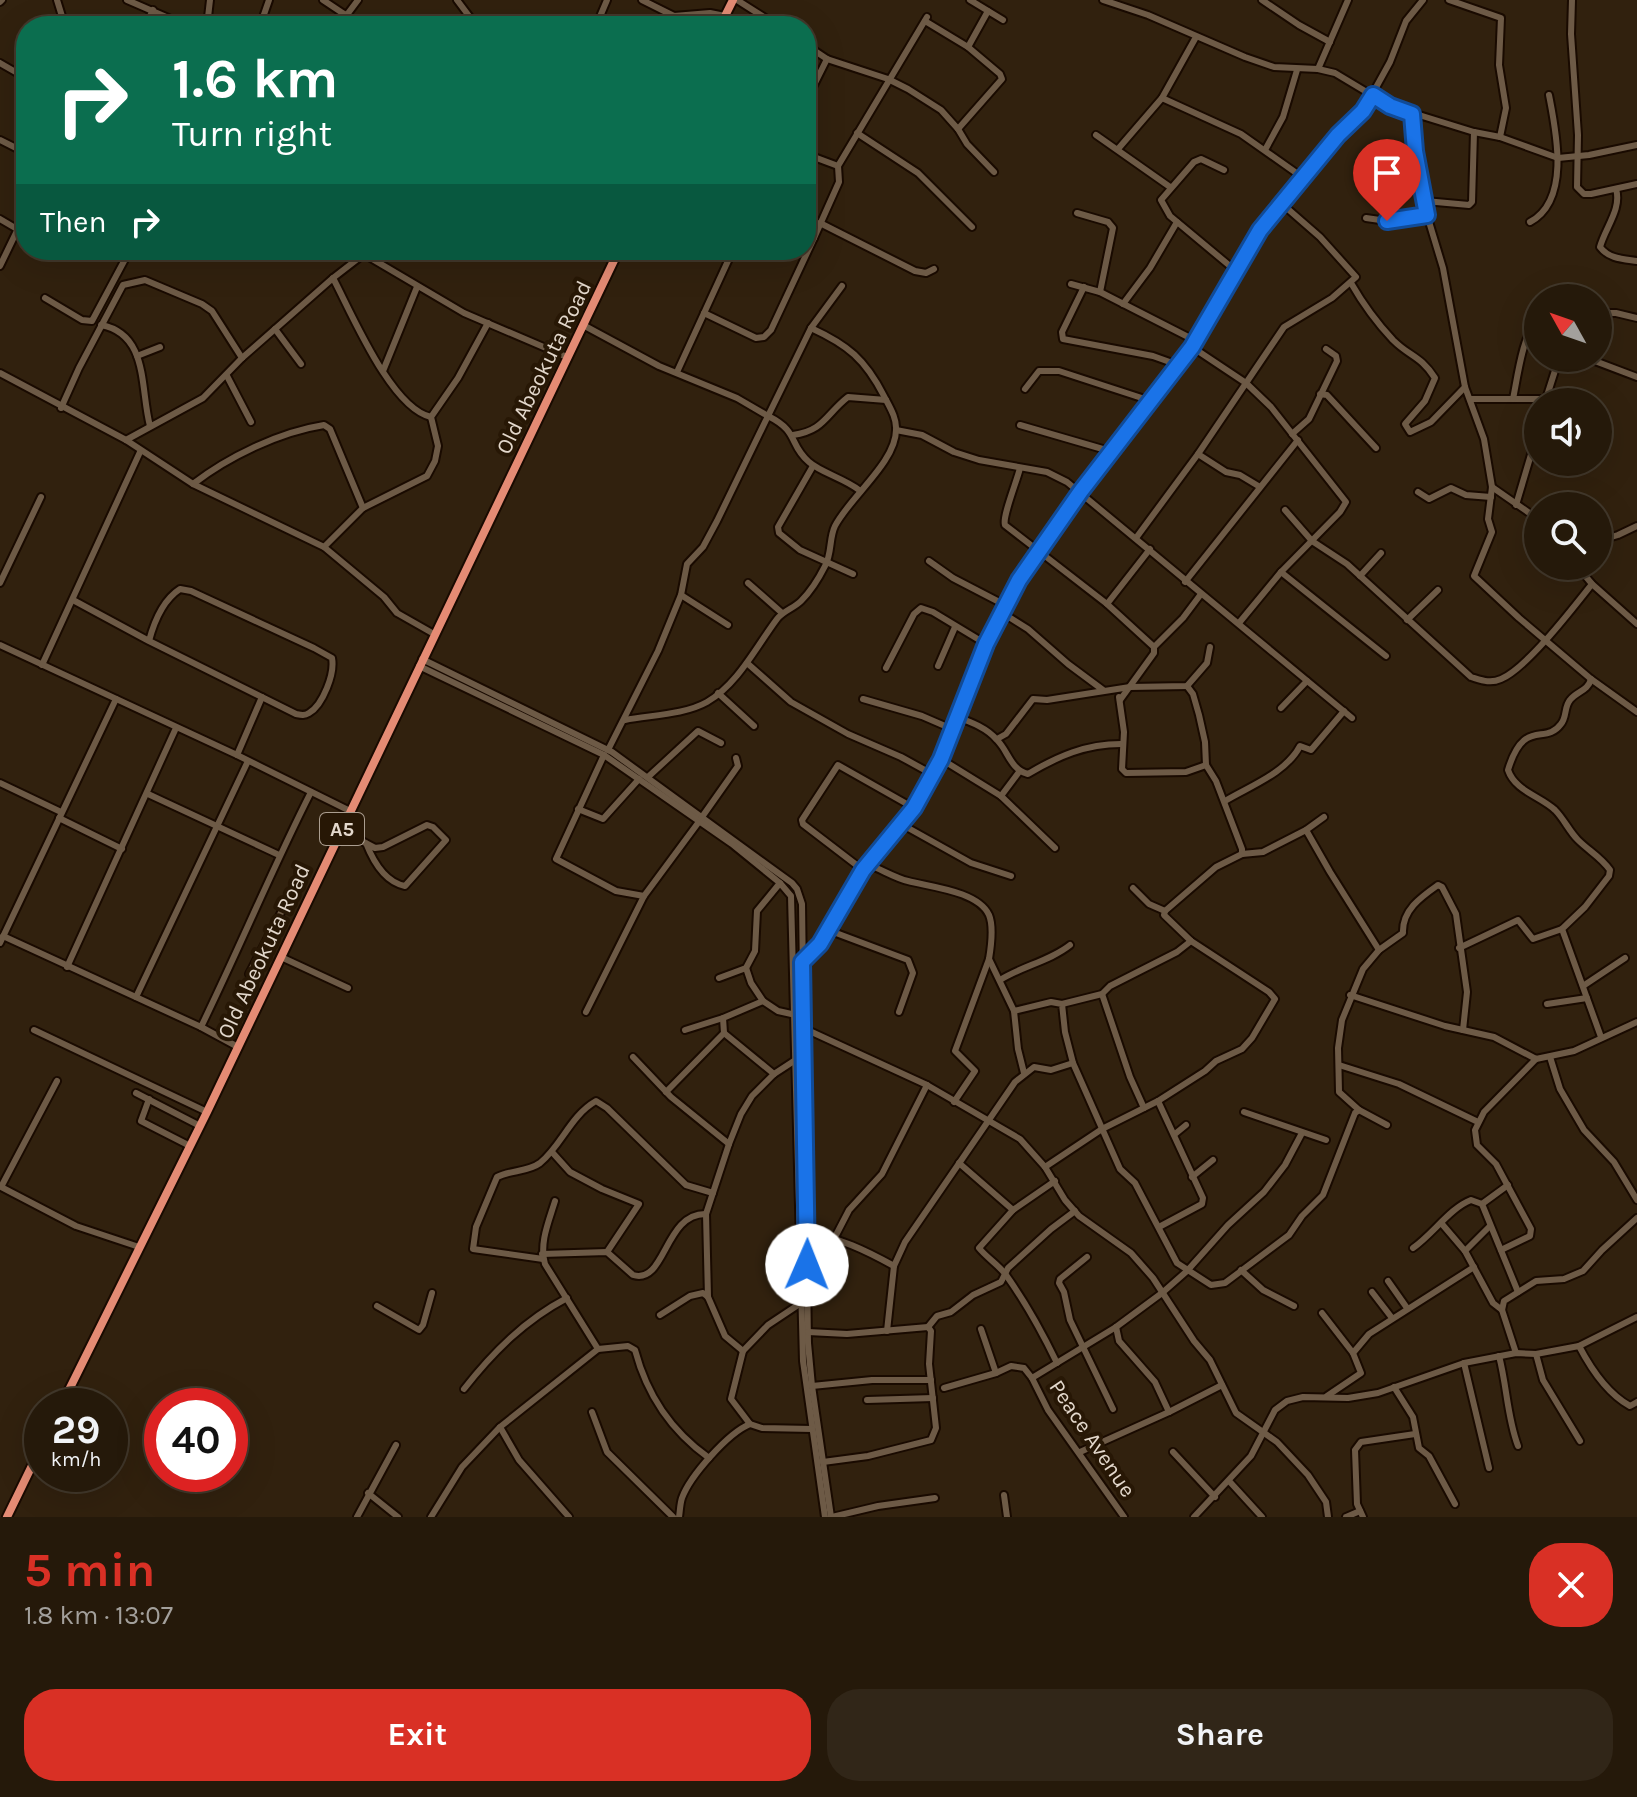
<!DOCTYPE html>
<meta charset="utf-8">
<style>
body{margin:0;font-family:Karla,sans-serif;background:#312618;color:#f1f3f6;height:100vh;display:flex;flex-direction:column;font-size:30px;white-space:nowrap}
*{box-sizing:border-box;margin:0}
p{font-size:26px;color:#a3a09c}
.icon{flex:none;width:44px;height:44px;fill:none;stroke:currentColor;stroke-width:2;stroke-linecap:round;stroke-linejoin:round}
.map{position:relative;height:1517px;overflow:hidden}
.sheet{display:flex;flex-direction:column;background:#25190a;flex:1}
.sheet>*{flex:none}
.top-card{position:absolute;left:16px;top:16px;width:800px;height:244px;border-radius:32px;box-shadow:0 8px 32px #0002,0 0 0 2px #42382b;background:#0b6e4f;color:#fff;overflow:hidden}
.needle{width:52px;rotate:310deg}
.controls{position:absolute;left:1524px;top:284px;display:grid;gap:16px}
.controls a{display:grid;place-items:center;width:88px;height:88px;border-radius:50%;background:#25190a;box-shadow:0 8px 32px #0002,0 0 0 2px #42382b;font-size:40px}
.speed{position:absolute;left:24px;top:1388px;display:flex;gap:16px;font-size:40px;font-weight:700;text-align:center}
.speed>*{display:grid;place-content:center;width:104px;height:104px;border-radius:50%;background:#25190a;box-shadow:0 8px 32px #0002,0 0 0 2px #42382b;line-height:1}
.speed small{font-size:20px;font-weight:400}
.speed .limit{border:12px solid #d22;background:#fff;color:#111}
.pin{position:absolute;display:grid;place-items:center;width:68px;height:68px;color:#fff;margin:-82px -34px;border-radius:50% 50% 50% 0;rotate:-45deg;box-shadow:0 0 8px #0007}
.pin .icon{rotate:45deg}
.me{position:absolute;width:88px;margin:-44px;rotate:1deg;stroke-linejoin:round;filter:drop-shadow(0 0 6px #0008)}
.turn{display:flex;align-items:center;gap:28px;height:168px;padding:0 24px;font-size:36px}
.turn .icon{width:104px;height:104px;stroke-width:2.5}
.turn b{display:block;font-size:56px;line-height:68px}
.then{display:flex;align-items:center;height:76px;padding:0 24px;background:#0003;gap:16px;font-size:30px}
.round{display:grid;place-items:center;flex:none;width:84px;height:84px;border-radius:32px;background:#312618}
.summary{display:flex;align-items:center;justify-content:space-between;height:136px;padding:0 24px}
h1{font-size:48px;font-weight:700;line-height:60px;color:#d93025}
.cta{display:flex;gap:16px;margin-top:auto;padding:16px 24px}
.cta a{flex:1;height:92px;border-radius:32px;background:#d93025;color:#fff;font-size:32px;font-weight:700;line-height:92px;text-align:center}
.cta a+a{background:#312618;color:#f1f3f6}
.map>svg:first-child{display:block}
.lines{fill:none;stroke-linecap:round;stroke-linejoin:round}
.minor-casing{stroke:#190a00;stroke-width:10}
.highway-casing{stroke:#190a00;stroke-width:12}
.minor{stroke:#6d5a46;stroke-width:6}
.highway{stroke:#e48b74;stroke-width:8}
.route-casing{stroke:#114b97;stroke-width:20}
.route{stroke:#1a73e8;stroke-width:14}
.labels{text-anchor:middle;stroke-width:8;stroke-linejoin:round;paint-order:stroke}
.shield{fill:#271705;stroke:#ab9e90;stroke-width:2}
.shield-label{font-size:20px;font-weight:bold;fill:#e3d8cc}
.street-label{font-size:22px;fill:#e3d8cc;stroke:#271705}
</style>
<div class="map">
<svg width="1637" height="1517" viewBox="0 0 1637 1517">
<rect width="100%" height="100%" fill="#31210e"/>
<g class="lines">
<defs>
<g id="minor">
<polyline points="57,0 65,26"/>
<polyline points="127,0 187,26"/>
<polyline points="323,0 362,26"/>
<polyline points="457,0 472,20 482,26"/>
<polyline points="642,0 674,16 710,13 725,16"/>
<polyline points="737,0 778,26"/>
<polyline points="970,0 1003,20"/>
<polyline points="1103,0 1148,15 1245,57 1274,67 1318,69 1335,73 1390,106 1474,132 1500,137 1558,158 1589,155 1637,145"/>
<polyline points="1262,0 1299,25 1330,42"/>
<polyline points="1449,0 1501,18 1499,65 1506,108 1500,137"/>
<polyline points="1572,0 1571,34 1578,135 1577,187 1584,194 1591,194 1637,184"/>
<polyline points="0,2 2,0"/>
<polyline points="346,16 358,0"/>
<polyline points="925,21 968,47 1000,74 1002,79 958,129"/>
<polyline points="145,26 153,10"/>
<polyline points="207,26 210,0"/>
<polyline points="260,26 269,0"/>
<polyline points="336,26 344,14"/>
<polyline points="596,26 607,0"/>
<polyline points="806,45 827,59 888,79 908,89 941,110 958,129 967,144 994,172"/>
<polyline points="968,47 988,11"/>
<polyline points="0,63 26,78"/>
<polyline points="1318,69 1348,0"/>
<polyline points="1162,98 1241,134 1302,177"/>
<polyline points="806,101 827,59"/>
<polyline points="1412,114 1415,151 1427,215 1443,268 1465,387 1484,439 1492,487 1488,519 1492,532 1474,576 1519,618 1591,679 1637,712"/>
<polyline points="857,133 918,173 972,227"/>
<polyline points="1096,135 1170,187"/>
<polyline points="0,140 26,153"/>
<polyline points="1118,149 1162,98 1196,37"/>
<polyline points="1265,150 1283,117 1297,70"/>
<polyline points="806,154 838,166"/>
<polyline points="1224,170 1201,159 1194,162 1161,200 1170,216 1236,271"/>
<path d="M 1616,189 C 1622,209 1605,228 1600,247 C 1609,259 1623,259 1637,261"/>
<polyline points="1425,201 1469,205 1472,202 1474,132"/>
<polyline points="1077,213 1108,222 1113,228 1100,292"/>
<polyline points="1366,218 1387,221 1427,215"/>
<polyline points="0,219 17,229"/>
<path d="M 1530,222 C 1571,200 1556,131 1549,95"/>
<polyline points="820,223 915,271 926,273 934,269"/>
<polyline points="814,238 839,182 838,166 927,17"/>
<polyline points="357,250 464,313 567,357"/>
<polyline points="603,250 616,256"/>
<polyline points="0,266 26,212"/>
<path d="M 333,278 C 352,314 391,408 431,417"/>
<path d="M 1351,283 C 1363,304 1377,323 1393,340 C 1410,357 1420,355 1435,378 L 1425,401 L 1405,424 L 1410,432 L 1431,422 L 1465,387"/>
<polyline points="1071,284 1100,292 1196,341"/>
<path d="M 842,286 L 811,328 L 768,416 C 800,432 788,444 809,462 C 820,472 845,479 859,490"/>
<polyline points="1084,287 1062,332 1063,339 1153,356 1178,365"/>
<polyline points="45,298 82,320 92,321 130,250"/>
<polyline points="1123,304 1150,268 1177,222"/>
<polyline points="704,313 756,338 764,337 771,330 814,238 806,234"/>
<polyline points="1598,313 1616,313 1637,318"/>
<path d="M 101,325 C 149,334 140,389 150,426"/>
<polyline points="583,325 659,366 737,398 768,416 717,521 703,547 687,564 681,595 658,651 608,750"/>
<polyline points="275,329 301,364"/>
<polyline points="1192,347 1246,383 1271,407 1346,502 1340,512 1281,572 1239,623"/>
<polyline points="137,356 160,347"/>
<polyline points="1587,358 1637,377"/>
<polyline points="383,371 417,287"/>
<polyline points="677,372 733,250"/>
<polyline points="0,373 126,440 193,484 324,547 384,597 397,613 434,634"/>
<polyline points="227,376 251,422"/>
<polyline points="1025,389 1039,371 1059,371 1151,401"/>
<polyline points="1320,394 1327,395 1376,448"/>
<polyline points="1470,399 1545,399"/>
<path d="M 1513,399 C 1517,380 1523,331 1538,321"/>
<polyline points="1545,402 1559,358"/>
<polyline points="61,408 79,368 123,285 145,280 202,304 212,311 242,358"/>
<polyline points="1020,425 1113,452"/>
<polyline points="896,430 922,435 954,452 979,460 1047,472 1067,482 1352,718"/>
<polyline points="1292,434 1309,419 1337,361 1336,356 1326,349"/>
<path d="M 793,435 C 824,431 826,414 848,397 L 886,400"/>
<polyline points="126,440 203,398 242,358 333,278 364,254"/>
<polyline points="1198,454 1226,472 1240,475 1260,487"/>
<polyline points="813,466 778,527 779,533 800,550 853,574"/>
<path d="M 1020,468 C 1017,481 1002,517 1005,525 L 1107,604 L 1154,647 L 1154,653 L 1120,700"/>
<path d="M 193,484 C 228,457 279,432 324,425 L 330,429 L 363,508"/>
<polyline points="1492,487 1538,519"/>
<polyline points="1418,492 1429,499 1451,488 1466,495 1491,497"/>
<polyline points="1516,505 1538,431"/>
<path d="M 1285,510 L 1312,541 L 1347,564 L 1471,677 C 1481,680 1490,684 1501,679 C 1527,668 1573,608 1592,584"/>
<polyline points="1136,538 1198,454 1284,327 1332,298 1356,277 1320,237 1281,203"/>
<polyline points="1598,541 1618,535 1637,526"/>
<polyline points="324,547 363,508 427,476 435,461 438,446 431,417 458,378 488,323"/>
<polyline points="929,561 953,578 1005,605"/>
<polyline points="1577,566 1592,584 1637,624"/>
<polyline points="1281,572 1386,656"/>
<polyline points="1360,576 1381,553"/>
<polyline points="1185,582 1298,440"/>
<polyline points="0,583 41,497"/>
<polyline points="748,583 782,613"/>
<polyline points="681,595 728,625"/>
<path d="M 73,600 L 149,641 L 296,714 C 301,715 304,716 309,713 C 323,705 335,673 332,658 L 314,648 L 191,591 L 180,589 C 163,600 154,622 149,641"/>
<polyline points="1107,604 1150,549"/>
<polyline points="1001,612 1028,629 1068,664 1103,690"/>
<polyline points="1407,620 1438,590"/>
<polyline points="0,645 237,755 350,811"/>
<polyline points="1154,647 1183,618 1201,594"/>
<polyline points="422,659 612,752 792,883 797,889 802,904 808,1343 812,1386 831,1517"/>
<polyline points="747,663 791,702 848,734 901,757 932,774"/>
<polyline points="42,665 140,452"/>
<polyline points="419,666 604,755 732,844 780,883 791,896 803,1361 825,1517"/>
<polyline points="938,666 955,627"/>
<polyline points="886,668 914,614 921,608 933,612 986,644"/>
<path d="M 1591,679 C 1588,691 1577,691 1570,700 C 1564,707 1567,717 1561,724 C 1545,746 1524,717 1508,770 C 1515,791 1540,796 1555,810 C 1564,819 1569,831 1578,840 C 1589,851 1601,857 1610,870 L 1609,876 L 1585,907 L 1562,929 L 1601,1037"/>
<polyline points="1187,686 1193,694 1199,715 1205,742 1206,765 1216,781 1242,849 1242,854"/>
<polyline points="718,693 754,726"/>
<polyline points="1119,697 1124,732 1122,769 1126,773 1186,772 1206,765"/>
<polyline points="863,699 922,716 952,729"/>
<polyline points="1281,708 1307,681"/>
<path d="M 957,717 C 971,722 987,728 997,740 C 1009,752 1010,769 1028,774 C 1058,756 1086,744 1121,744"/>
<path d="M 625,720 C 650,715 684,715 707,702 C 738,684 756,647 777,619 C 783,611 794,608 801,601 C 810,592 819,578 825,566 C 832,554 829,538 835,526 C 850,497 896,462 896,430 C 897,418 889,406 884,396 C 865,359 848,345 811,328"/>
<polyline points="997,739 1006,734 1033,699 1047,700 1130,687 1187,686 1207,663 1210,647"/>
<polyline points="237,755 262,697"/>
<polyline points="604,755 556,859 616,891 644,896"/>
<polyline points="941,759 1001,796 1055,848"/>
<polyline points="648,777 698,731 721,743"/>
<polyline points="0,783 61,812"/>
<polyline points="148,794 279,855"/>
<polyline points="1001,796 1019,772"/>
<path d="M 1225,801 C 1250,786 1286,773 1300,746 L 1311,750 L 1344,711"/>
<polyline points="578,809 603,819 639,779"/>
<polyline points="702,817 738,766 736,758"/>
<polyline points="59,818 122,849"/>
<polyline points="901,824 971,863 1011,876"/>
<path d="M 341,830 L 375,848 L 383,847 L 427,825 L 433,827 L 446,840 L 405,886 C 385,882 373,861 366,843"/>
<polyline points="1306,830 1330,872 1379,950"/>
<polyline points="867,864 914,808 932,774 986,644 1019,580 1081,491 1192,347 1260,230 1338,135 1363,111 1390,62 1406,21 1423,0"/>
<polyline points="863,870 803,824 802,820 838,765 914,808"/>
<polyline points="1165,911 1216,867 1242,854 1263,852 1306,830 1324,817"/>
<polyline points="828,930 908,960 913,973 899,1012"/>
<path d="M 3,936 L 201,1027 C 239,949 272,869 311,792"/>
<polyline points="0,943 116,699"/>
<polyline points="1459,948 1518,920 1533,939 1562,929"/>
<polyline points="281,957 348,988"/>
<polyline points="989,959 1014,1011 1018,1049 1024,1073"/>
<path d="M 803,962 L 820,944 L 867,864 C 881,869 895,878 908,881 C 930,887 978,891 989,915 C 994,927 991,947 989,959 L 955,1051 L 975,1071 L 954,1102"/>
<polyline points="67,967 176,728"/>
<polyline points="746,968 751,983 763,1001"/>
<polyline points="249,974 286,903"/>
<polyline points="719,978 746,968 755,951 757,911 780,883"/>
<path d="M 1000,980 C 1022,966 1050,961 1070,945"/>
<polyline points="1583,986 1625,958"/>
<polyline points="1102,994 1130,1077 1144,1108"/>
<polyline points="1350,995 1445,1026 1494,1037 1536,1059 1574,1051 1637,1022"/>
<polyline points="136,997 248,761"/>
<polyline points="1062,1004 1102,994 1110,986 1177,952 1191,941"/>
<polyline points="1547,1004 1587,998"/>
<polyline points="1014,1011 1051,1002 1062,1004 1065,1032 1073,1063 1120,1169 1135,1183 1177,1263 1211,1285 1225,1283 1289,1235 1302,1216 1323,1195 1355,1113 1359,1110 1387,1125"/>
<polyline points="586,1012 644,896 698,823"/>
<polyline points="201,1027 238,1047"/>
<polyline points="803,1028 927,1085 1020,1139 1045,1167 1065,1200 1079,1216 1131,1253 1153,1278 1194,1341 1210,1360 1236,1413 1277,1442 1308,1475 1326,1502 1328,1517"/>
<polyline points="34,1030 207,1112"/>
<polyline points="685,1030 723,1018"/>
<polyline points="633,1057 671,1097 729,1144"/>
<polyline points="1550,1057 1560,1089 1574,1113 1584,1130 1614,1162 1637,1200"/>
<polyline points="1339,1065 1399,1084 1478,1122"/>
<polyline points="774,1074 724,1033 723,1018 763,1001 778,1011 796,1015"/>
<polyline points="57,1081 1,1187 76,1226 139,1247"/>
<polyline points="666,1092 724,1033"/>
<polyline points="136,1093 200,1126"/>
<polyline points="149,1099 141,1121 190,1146"/>
<polyline points="1158,1101 1203,1198 1202,1204 1159,1227"/>
<path d="M 1359,1110 L 1339,1092 L 1338,1048 L 1342,1020 L 1363,969 L 1379,950 L 1403,933 C 1402,910 1421,897 1438,885 L 1442,887 L 1456,914 L 1467,992 L 1463,1030"/>
<polyline points="1244,1112 1326,1140"/>
<polyline points="1175,1134 1186,1125"/>
<polyline points="552,1152 570,1172 602,1189 639,1204 607,1252"/>
<polyline points="959,1163 1013,1210"/>
<polyline points="1045,1167 1102,1129 1158,1101 1205,1071 1216,1061 1242,1049 1252,1038 1275,999 1269,992 1191,941 1164,915 1165,911 1149,904 1133,888"/>
<polyline points="1192,1177 1213,1160"/>
<path d="M 1055,1181 L 1013,1210 L 979,1248 C 987,1258 999,1265 1006,1275 C 1026,1303 1042,1332 1057,1363"/>
<polyline points="1508,1185 1482,1204 1518,1292"/>
<path d="M 555,1201 C 549,1221 539,1243 545,1264 L 598,1349"/>
<polyline points="1442,1224 1465,1251 1493,1303 1502,1310"/>
<path d="M 808,1233 C 840,1238 865,1250 894,1266 L 905,1242 L 1015,1082 L 1034,1067 L 1051,1070 L 1073,1063"/>
<polyline points="835,1237 849,1210 882,1174 927,1085"/>
<path d="M 1413,1248 C 1433,1234 1450,1208 1471,1200 L 1482,1204"/>
<polyline points="1501,1250 1530,1236 1531,1229 1496,1164 1477,1145 1475,1130 1484,1112 1536,1059"/>
<polyline points="1465,1251 1489,1227"/>
<path d="M 542,1254 L 607,1252 L 633,1275 C 666,1285 664,1213 706,1214"/>
<polyline points="1087,1257 1060,1279 1059,1283 1064,1292 1070,1320 1113,1409"/>
<path d="M 543,1259 L 473,1249 L 476,1227 L 497,1177 C 511,1170 528,1172 540,1163 C 562,1145 570,1116 596,1101 L 607,1108 L 686,1185 L 713,1193"/>
<polyline points="1241,1270 1263,1290 1294,1306"/>
<polyline points="1388,1281 1407,1308"/>
<polyline points="1372,1292 1392,1318"/>
<polyline points="708,1297 706,1214 729,1144 741,1114 752,1096 774,1074 797,1059"/>
<polyline points="801,1303 768,1325 743,1351 731,1399 750,1424 762,1428 812,1429"/>
<polyline points="377,1306 419,1330 423,1325 432,1293"/>
<polyline points="1322,1313 1353,1353"/>
<polyline points="660,1315 690,1296 703,1293 708,1297 725,1336 743,1351"/>
<polyline points="928,1327 937,1316 951,1312 973,1295 1001,1282 1008,1268 1051,1229 1075,1211"/>
<polyline points="1116,1327 1119,1341 1155,1382 1169,1412"/>
<polyline points="981,1329 996,1373"/>
<polyline points="887,1331 894,1266"/>
<polyline points="808,1332 847,1334 928,1327 931,1331 929,1364 936,1428 931,1440 868,1456 823,1462"/>
<path d="M 1579,1346 C 1590,1367 1608,1394 1630,1406 L 1637,1402"/>
<polyline points="1516,1353 1502,1310 1504,1301 1536,1281 1564,1279 1583,1271 1602,1250 1637,1218"/>
<polyline points="1536,1354 1543,1380 1580,1441"/>
<path d="M 1499,1356 C 1507,1386 1507,1417 1518,1446"/>
<polyline points="1464,1363 1489,1468"/>
<polyline points="1032,1378 1116,1327 1162,1293 1187,1271 1228,1225 1264,1192 1285,1165 1302,1133"/>
<polyline points="812,1386 872,1380 931,1380"/>
<polyline points="1394,1387 1413,1417 1419,1448 1429,1456 1455,1504"/>
<polyline points="944,1388 996,1373 1011,1366 1024,1368 1032,1378 1048,1410 1124,1517"/>
<path d="M 464,1389 C 493,1352 525,1320 567,1298"/>
<polyline points="1327,1396 1361,1373 1353,1353 1369,1334 1474,1267"/>
<polyline points="867,1400 933,1398"/>
<polyline points="592,1412 607,1452 673,1517"/>
<polyline points="500,1427 519,1460 569,1517"/>
<polyline points="1080,1452 1169,1412 1222,1385"/>
<polyline points="1173,1452 1215,1497"/>
<polyline points="1230,1482 1262,1517"/>
<polyline points="368,1493 398,1517"/>
<polyline points="1004,1495 1007,1517"/>
<polyline points="357,1517 396,1445"/>
<path d="M 431,1517 L 462,1467 L 500,1427 L 598,1349 L 628,1346 L 635,1350 C 647,1395 670,1430 709,1458"/>
<path d="M 679,1517 C 680,1511 680,1504 682,1498 C 690,1476 728,1433 750,1424"/>
<polyline points="832,1517 878,1506 935,1498"/>
<polyline points="1194,1517 1251,1456 1275,1410 1287,1401 1303,1397 1348,1398 1378,1393 1464,1363 1516,1353 1536,1354 1579,1346 1637,1317"/>
<polyline points="1346,1517 1360,1511"/>
<polyline points="1363,1517 1357,1504 1355,1450 1361,1442 1415,1434"/>
</g>
<g id="highway">
<polyline points="720,26 733,0"/>
<polyline points="61,1406 207,1112 619,250"/>
<polyline points="7,1517 42,1445"/>
</g>
</defs>
<use href="#minor" class="minor-casing"/>
<use href="#highway" class="highway-casing"/>
<use href="#minor" class="minor"/>
<use href="#highway" class="highway"/>
</g>
<g class="lines">
<defs>
<polyline id="route" points="807,1265 802,962 820,944 863,870 914,808 941,759 986,644 1019,580 1081,491 1192,347 1260,230 1338,135 1363,111 1373,95 1390,106 1412,114 1415,151 1427,215 1387,221"/>
</defs>
<use href="#route" class="route-casing"/>
<use href="#route" class="route"/>
</g>
<g class="labels">
<rect class="shield" x="320" y="813" width="44" height="32" rx="6"/>
<g class="shield-label">
<text x="342" y="836">A5</text>
</g>
<g class="street-label">
<text transform="translate(543 367) rotate(-64)" y="8">Old Abeokuta Road</text>
<text transform="translate(263 951) rotate(-65)" y="8">Old Abeokuta Road</text>
<text transform="translate(1093 1438) rotate(56)" y="8">Peace Avenue</text>
</g>
</g>
</svg>
<div class="controls">
<a><svg class="needle" viewBox="-14 -14 28 28"><path d="M0-13l5 13h-10z" fill="#e53935"/><path d="M0 13l5-13h-10z" fill="#a3a09c"/></svg></a>
<a><svg class="icon" aria-label="sound" viewBox="0 0 24 24"><path d="M4 9h4l5-4v14l-5-4H4zM17 9q2 3 0 6"/></svg></a>
<a><svg class="icon" aria-label="search" viewBox="0 0 24 24"><circle cx="10" cy="10" r="6"/><path d="M15 15l6 6"/></svg></a>
</div>
<div class="speed"><div>29<small>km/h</small></div><div class="limit">40</div></div>
<div class="pin" style="left:1387px;top:221px;background:#d93025"><svg class="icon" aria-label="arrive" viewBox="0 0 24 24"><path d="M6 21V4h12l-3 4 3 4H6"/></svg></div>
<svg class="me" style="left:807px;top:1265px" viewBox="-20 -20 40 40"><circle r="19" fill="#fff"/><path d="M0-13L10 11 0 6-10 11z" fill="#1a73e8"/></svg>
<div class="top-card">
<div class="turn"><svg class="icon" aria-label="right" viewBox="0 0 24 24"><path d="M7 20v-9h11M14 6l5 5-5 5"/></svg><div><b>1.6 km</b>Turn right</div></div>
<div class="then">Then<svg class="icon" aria-label="right" viewBox="0 0 24 24"><path d="M7 20v-9h11M14 6l5 5-5 5"/></svg></div>
</div>
</div>
<section class="sheet">
<div class="summary"><div><h1>5 min</h1><p>1.8 km · 13:07</p></div><a class="round" style="background:#d93025;color:#fff"><svg class="icon" aria-label="close" viewBox="0 0 24 24"><path d="M6 6l12 12M18 6L6 18"/></svg></a></div>
<div class="cta"><a>Exit</a><a>Share</a></div>
</section>
